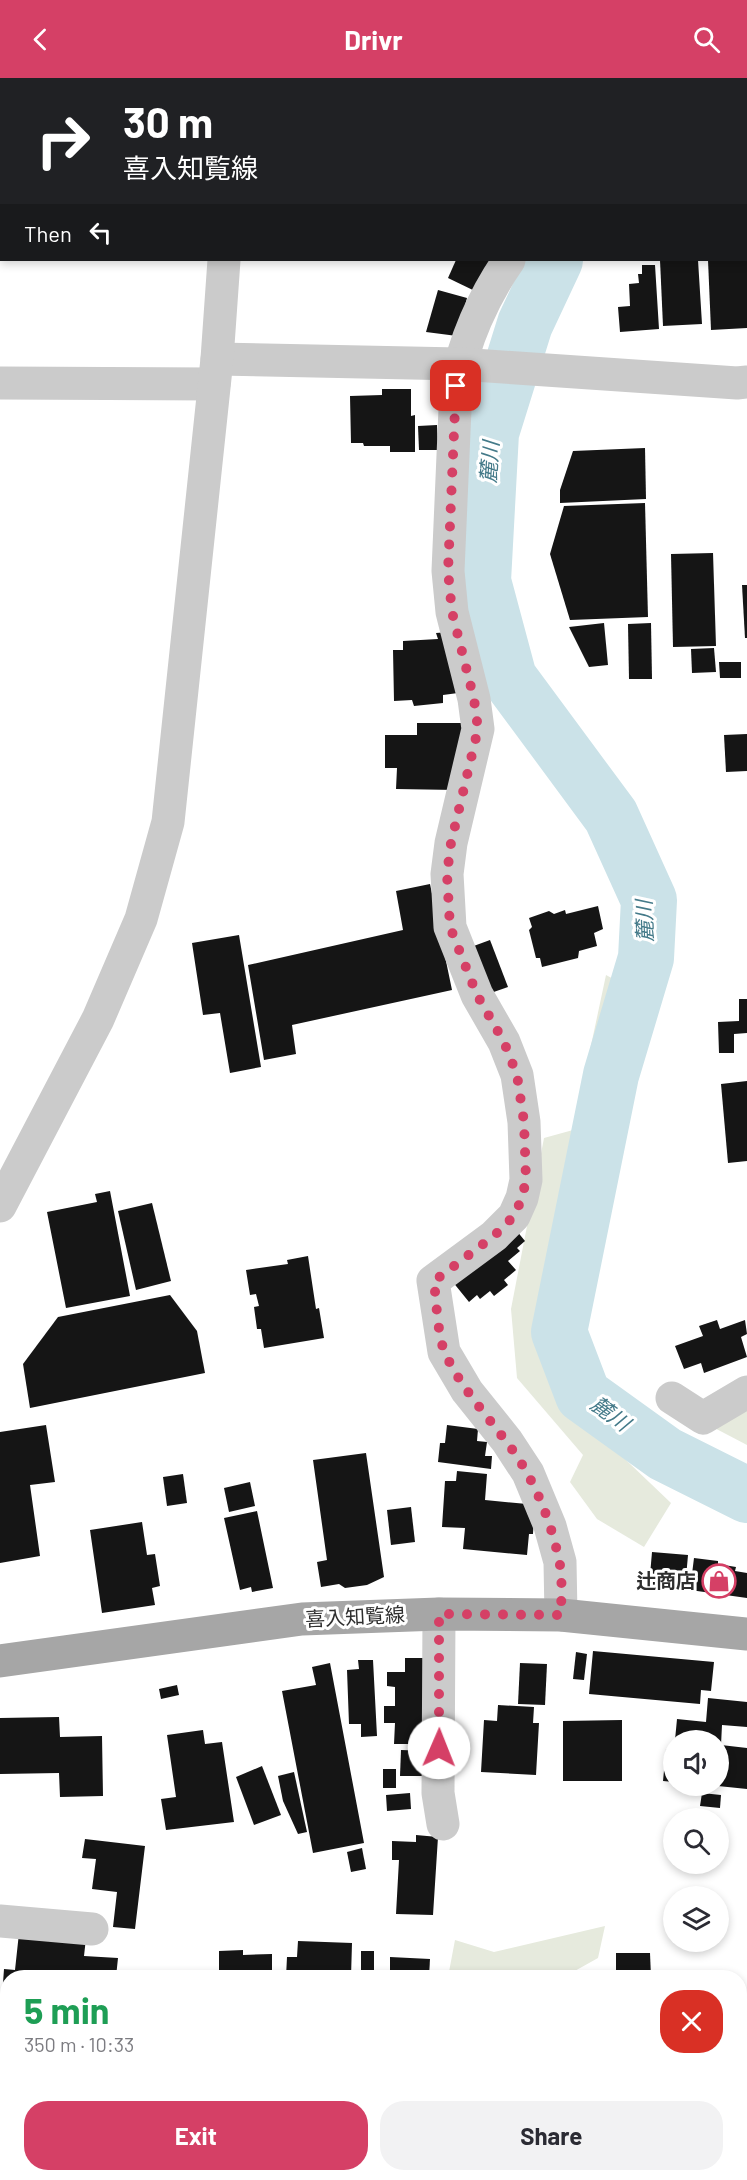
<!DOCTYPE html>
<meta charset="utf-8">
<style>
body{margin:0;font-family:Barlow,"Noto Sans JP",sans-serif;background:#f2f2f3;color:#2b2b33;height:100vh;display:flex;flex-direction:column;font-size:22px;white-space:nowrap}
*{box-sizing:border-box;margin:0}
p{font-size:20px;color:#7c7c81}
.icon{flex:none;width:33px;height:33px;fill:none;stroke:currentColor;stroke-width:2;stroke-linecap:round;stroke-linejoin:round}
.map{position:relative;flex:1;overflow:hidden}
.details{position:absolute;left:0px;top:1892px;width:747px;height:212px;display:flex;flex-direction:column;background:#fff;border-radius:24px 24px 0 0;box-shadow:0 3px 9px #0003}
.details>*{flex:none}
.top-card{position:absolute;left:0px;top:0px;width:747px;height:183px;box-shadow:0 3px 9px #0003;background:#202124;color:#fff;overflow:hidden}
.controls{position:absolute;left:663px;top:1652px;display:grid;gap:12px}
.controls a{display:grid;place-items:center;width:66px;height:66px;border-radius:50%;background:#fff;box-shadow:0 3px 9px #0003;font-size:30px}
.pin{position:absolute;display:grid;place-items:center;width:51px;height:51px;color:#fff;margin:-26px;border-radius:12px;box-shadow:0 3px 9px #0006}
.me{position:absolute;width:66px;margin:-33px;rotate:1deg;stroke-linejoin:round;filter:drop-shadow(0 0 4px #0008)}
.turn{display:flex;align-items:center;gap:21px;height:126px;padding:0 24px;font-size:27px}
.turn .icon{width:78px;height:78px;stroke-width:2.5}
.turn b{display:block;font-size:42px;line-height:51px}
.then{display:flex;align-items:center;height:57px;padding:0 24px;background:#0003;gap:12px;font-size:22px}
.round{display:grid;place-items:center;flex:none;width:63px;height:63px;border-radius:24px;background:#f2f2f3}
.head{display:flex;align-items:center;justify-content:space-between;height:102px;padding:0 24px}
h1{font-size:36px;font-weight:700;line-height:45px;color:#1e9e55}
.button{display:flex;gap:12px;margin-top:auto;padding:12px 24px}
.button a{flex:1;height:69px;border-radius:24px;background:#d54066;color:#fff;font-size:24px;font-weight:700;line-height:69px;text-align:center}
.button a+a{background:#f2f2f3;color:#2b2b33}
header{display:flex;justify-content:space-between;align-items:center;height:78px;padding:0 24px;background:#d54066;color:#fff;font-size:27px;font-weight:700}
.map>svg:first-child{display:block}
.green{fill:#e6eadd}
.lines{fill:none;stroke-linecap:round;stroke-linejoin:round}
.river{stroke:#cbe2e8;stroke-width:56}
.building{fill:#151515}
.minor{stroke:#cbcbcb;stroke-width:33}
.major{stroke:#a6a6a6;stroke-width:33}
.route{stroke:#d54066;stroke-width:10;stroke-dasharray:0 18}
.labels{text-anchor:middle;stroke-width:6;stroke-linejoin:round;paint-order:stroke}
.poi-label{font-size:20px;font-weight:bold;fill:#2e2e2e;stroke:#fff;text-anchor:end}
.street-label{font-size:20px;fill:#2e2e2e;stroke:#fff}
.water-label{font-size:21px;font-style:italic;fill:#447a89;stroke:#fff}
</style>
<header><svg class="icon" aria-label="back" viewBox="0 0 24 24"><path d="M15 5l-7 7 7 7"/></svg>Drivr<svg class="icon" aria-label="search" viewBox="0 0 24 24"><circle cx="10" cy="10" r="6"/><path d="M15 15l6 6"/></svg></header>
<div class="map">
<svg width="747" height="2102" viewBox="0 0 747 2102">
<rect width="100%" height="100%" fill="#fff"/>
<g class="green">
<polygon points="606,897 617,903 563,1137 544,1258 563,1322 671,1425 644,1469 597,1441 570,1404 583,1377 517,1300 511,1231 544,1060 573,1052"/>
<polygon points="747,1323 747,1367 705,1345"/>
<polygon points="605,1848 598,1880 564,1899 448,1899 455,1862 494,1874"/>
</g>
<g class="lines">
<g class="river">
<polyline points="652,2 652,0"/>
<polyline points="555,182 525,246 491,355 483,503 509,600 611,738 649,822 646,880 611,997 559,1254 583,1317 665,1376 747,1417"/>
</g>
</g>
<g class="building">
<polygon points="456,182 494,182 479,215 448,200"/>
<polygon points="660,182 698,182 702,246 663,248"/>
<polygon points="708,182 747,182 747,250 711,252"/>
<polygon points="642,187 655,187 659,251 620,254 618,229 630,228 629,206 639,205 638,196 642,196"/>
<polygon points="438,212 467,220 457,258 426,254"/>
<polygon points="382,311 411,311 411,338 415,337 415,374 390,374 390,368 364,368 363,365 351,365 350,318 382,317"/>
<polygon points="437,347 438,372 419,372 418,348"/>
<polygon points="645,370 646,421 560,425 560,412 573,373"/>
<polygon points="645,425 648,539 570,542 550,476 564,428"/>
<polygon points="713,475 716,568 673,569 671,476"/>
<polygon points="742,507 747,507 747,560 745,560"/>
<polygon points="604,545 608,587 589,589 569,549"/>
<polygon points="651,545 652,601 629,601 628,546"/>
<polygon points="449,554 458,615 443,617 443,625 414,628 412,622 394,623 393,572 403,572 403,563 438,561 436,555"/>
<polygon points="714,570 716,594 692,595 691,571"/>
<polygon points="719,584 741,584 741,600 720,600"/>
<polygon points="417,645 463,645 456,712 396,711 397,690 385,690 385,657 417,657"/>
<polygon points="747,656 747,693 726,694 724,657"/>
<polygon points="430,806 452,912 292,947 296,976 264,982 248,887 403,852 396,813"/>
<polygon points="598,828 603,851 594,855 597,868 579,873 578,880 542,889 540,880 536,880 529,852 532,849 529,840 549,833 554,836 565,832 566,836"/>
<polygon points="239,857 261,989 230,995 220,935 203,937 192,865"/>
<polygon points="490,862 508,909 488,916 471,869"/>
<polygon points="739,921 747,921 747,955 734,956 734,975 719,975 718,944 739,943"/>
<polygon points="747,1003 747,1083 728,1085 721,1006"/>
<polygon points="110,1113 130,1218 66,1230 47,1134 97,1124 95,1116"/>
<polygon points="152,1125 171,1203 136,1212 118,1133"/>
<polygon points="516,1152 525,1163 517,1170 520,1173 508,1183 516,1192 504,1202 508,1207 494,1218 490,1213 480,1221 477,1217 469,1224 452,1203"/>
<polygon points="308,1178 316,1231 319,1230 324,1260 264,1270 261,1251 257,1251 254,1229 259,1228 256,1216 250,1217 246,1192 288,1186 287,1182"/>
<polygon points="170,1217 197,1253 205,1295 30,1330 23,1286 58,1239"/>
<polygon points="717,1242 720,1251 745,1242 747,1256 741,1259 747,1279 704,1295 701,1285 684,1291 675,1268 703,1258 699,1248"/>
<polygon points="46,1347 55,1404 30,1407 40,1478 0,1485 0,1354"/>
<polygon points="447,1347 478,1351 477,1363 487,1364 485,1378 492,1378 491,1391 438,1384 440,1365 445,1365"/>
<polygon points="366,1375 384,1499 367,1507 345,1510 339,1506 321,1509 317,1484 327,1482 313,1382"/>
<polygon points="457,1393 487,1396 485,1422 527,1426 527,1436 534,1437 533,1456 529,1456 527,1477 463,1471 465,1450 442,1449 445,1403 456,1403"/>
<polygon points="183,1396 187,1425 167,1428 163,1399"/>
<polygon points="250,1404 255,1428 229,1434 224,1410"/>
<polygon points="411,1429 415,1464 391,1467 387,1432"/>
<polygon points="257,1433 273,1510 252,1514 251,1509 240,1512 224,1440"/>
<polygon points="142,1444 147,1477 155,1476 160,1508 152,1510 155,1527 102,1535 90,1452"/>
<polygon points="652,1474 688,1477 685,1511 649,1509"/>
<polygon points="694,1480 718,1483 718,1486 736,1489 735,1493 747,1495 747,1520 690,1512"/>
<polygon points="593,1573 714,1584 711,1613 701,1612 700,1626 589,1616"/>
<polygon points="576,1574 587,1576 584,1602 573,1601"/>
<polygon points="405,1580 426,1580 426,1666 394,1666 395,1645 384,1645 384,1628 395,1628 395,1609 387,1608 387,1594 405,1594"/>
<polygon points="358,1582 373,1582 377,1658 361,1659 361,1646 349,1646 347,1592 359,1591"/>
<polygon points="330,1585 364,1765 313,1775 282,1613 316,1607 312,1589"/>
<polygon points="520,1585 547,1586 545,1627 518,1626"/>
<polygon points="177,1607 179,1617 161,1621 159,1611"/>
<polygon points="708,1620 747,1624 747,1649 722,1647 721,1667 747,1670 747,1711 718,1708 718,1662 675,1662 677,1641 706,1644"/>
<polygon points="498,1627 534,1629 533,1645 539,1645 536,1697 481,1694 484,1642 497,1643"/>
<polygon points="59,1639 60,1659 102,1658 103,1718 60,1719 59,1695 0,1696 0,1640"/>
<polygon points="622,1642 622,1703 563,1703 563,1643"/>
<polygon points="203,1652 205,1666 222,1664 234,1744 166,1752 161,1721 176,1719 167,1657"/>
<polygon points="666,1671 674,1672 674,1704 663,1703"/>
<polygon points="401,1672 429,1673 428,1698 400,1698"/>
<polygon points="262,1688 281,1737 254,1747 236,1699"/>
<rect x="383" y="1691" width="13" height="19"/>
<polygon points="294,1694 307,1754 298,1756 283,1723 278,1698"/>
<polygon points="410,1715 411,1731 387,1733 386,1717"/>
<polygon points="702,1715 721,1717 720,1730 700,1728"/>
<polygon points="416,1757 438,1759 433,1837 396,1836 399,1782 392,1782 392,1763 416,1764"/>
<polygon points="85,1761 145,1768 135,1851 113,1849 117,1814 92,1811 96,1781 82,1780"/>
<polygon points="362,1770 366,1791 351,1794 347,1774"/>
<polygon points="19,1855 86,1860 84,1878 118,1880 116,1899 8,1899 8,1919 2,1919 4,1891 15,1892"/>
<polygon points="298,1863 352,1865 351,1899 286,1899 287,1879 297,1879"/>
<polygon points="243,1872 243,1877 272,1876 272,1899 219,1899 219,1873"/>
<rect x="361" y="1873" width="13" height="22"/>
<polygon points="616,1875 650,1875 651,1899 616,1899"/>
<polygon points="390,1879 430,1881 429,1899 390,1899"/>
<rect x="0" y="1958" width="8" height="65"/>
<polygon points="0,2046 8,2046 8,2096 30,2096 31,2102 0,2102"/>
<polygon points="740,2084 747,2085 747,2102 737,2102"/>
<rect x="94" y="2096" width="51" height="6"/>
<polygon points="173,2096 229,2096 229,2102 172,2102"/>
<polygon points="300,2096 326,2096 326,2102 280,2102 280,2097 300,2098"/>
<rect x="627" y="2096" width="61" height="6"/>
</g>
<g class="lines">
<g class="minor">
<polyline points="227,0 227,2"/>
<polyline points="603,2 604,0"/>
<path d="M 509,182 C 484,218 463,264 456,308 L 448,493 L 452,534 L 474,621 L 478,651 L 451,765 L 447,796 L 450,849 L 477,917 L 504,964 L 517,997 L 524,1044 L 526,1102 L 522,1120 L 514,1138 L 494,1158 L 433,1203 L 444,1274 L 467,1313 L 507,1363 L 528,1395 L 550,1448 L 560,1484 L 561,1537"/>
<polyline points="217,281 459,286 737,305 747,304"/>
<polyline points="0,305 214,306"/>
<polyline points="0,1128 98,941 141,841 168,744 217,281 224,182"/>
<polyline points="672,1320 703,1340 747,1314"/>
<polyline points="439,1536 438,1715 443,1746"/>
<polyline points="0,1843 92,1851"/>
<polyline points="77,2102 78,2096"/>
<polyline points="251,2102 256,2096"/>
<polyline points="531,2102 533,2096"/>
</g>
<polyline class="major" points="0,1583 302,1541 439,1536 561,1537 747,1556"/>
</g>
<g class="lines">
<path class="route" d="M 439,1670 L 439,1536 L 561,1537 C 561,1519 563,1500 559,1482 C 550,1439 532,1396 505,1362 C 484,1334 460,1308 445,1275 C 438,1260 436,1221 434,1203 L 494,1158 L 514,1138 L 522,1120 L 526,1102 L 524,1044 L 517,997 L 504,964 L 477,917 L 450,849 L 447,796 L 451,765 L 478,651 L 474,621 L 452,534 L 448,493 L 456,308"/>
</g>
<defs>
<symbol id="shop-ring" viewBox="-11 -11 22 22"><circle r="9.5" fill="#fff" stroke="#d54066" stroke-width="1.5"/><path d="M-5-2.5h2.3a2.7 3.5 0 0 1 5.4 0H5L5.5 6h-11ZM-1.5-2.5h3a1.5 2.3 0 0 0-3 0Z" fill="#d54066"/></symbol>
</defs>
<g fill-rule="evenodd">
<use href="#shop-ring" x="700" y="1484" width="38" height="38"/>
</g>
<g class="labels">
<g class="poi-label">
<text x="696" y="1510">辻商店</text>
</g>
<g class="street-label">
<text transform="translate(355 1539) rotate(-3)" y="7">喜入知覧線</text>
</g>
<g class="water-label">
<text transform="translate(490 384) rotate(-86)" y="7">麓川</text>
<text transform="translate(645 843) rotate(-92)" y="7">麓川</text>
<text transform="translate(610 1336) rotate(36)" y="7">麓川</text>
</g>
</g>
</svg>
<div class="controls">
<a><svg class="icon" aria-label="sound" viewBox="0 0 24 24"><path d="M4 9h4l5-4v14l-5-4H4zM17 9q2 3 0 6"/></svg></a>
<a><svg class="icon" aria-label="search" viewBox="0 0 24 24"><circle cx="10" cy="10" r="6"/><path d="M15 15l6 6"/></svg></a>
<a><svg class="icon" aria-label="layers" viewBox="0 0 24 24"><path d="M12 4l9 5-9 5-9-5zM3 14l9 5 9-5"/></svg></a>
</div>
<div class="pin" style="left:456px;top:308px;background:#d93025"><svg class="icon" aria-label="arrive" viewBox="0 0 24 24"><path d="M6 21V4h12l-3 4 3 4H6"/></svg></div>
<svg class="me" style="left:439px;top:1670px" viewBox="-20 -20 40 40"><circle r="19" fill="#fff"/><path d="M0-13L10 11 0 6-10 11z" fill="#d54066"/></svg>
<div class="top-card">
<div class="turn"><svg class="icon" aria-label="right" viewBox="0 0 24 24"><path d="M7 20v-9h11M14 6l5 5-5 5"/></svg><div><b>30 m</b>喜入知覧線</div></div>
<div class="then">Then<svg class="icon" aria-label="left" viewBox="0 0 24 24"><path d="M17 20v-9H6M10 6l-5 5 5 5"/></svg></div>
</div>
<section class="details">
<div class="head"><div><h1>5 min</h1><p>350 m · 10:33</p></div><a class="round" style="background:#d93025;color:#fff"><svg class="icon" aria-label="close" viewBox="0 0 24 24"><path d="M6 6l12 12M18 6L6 18"/></svg></a></div>
<div class="button"><a>Exit</a><a>Share</a></div>
</section>
</div>
